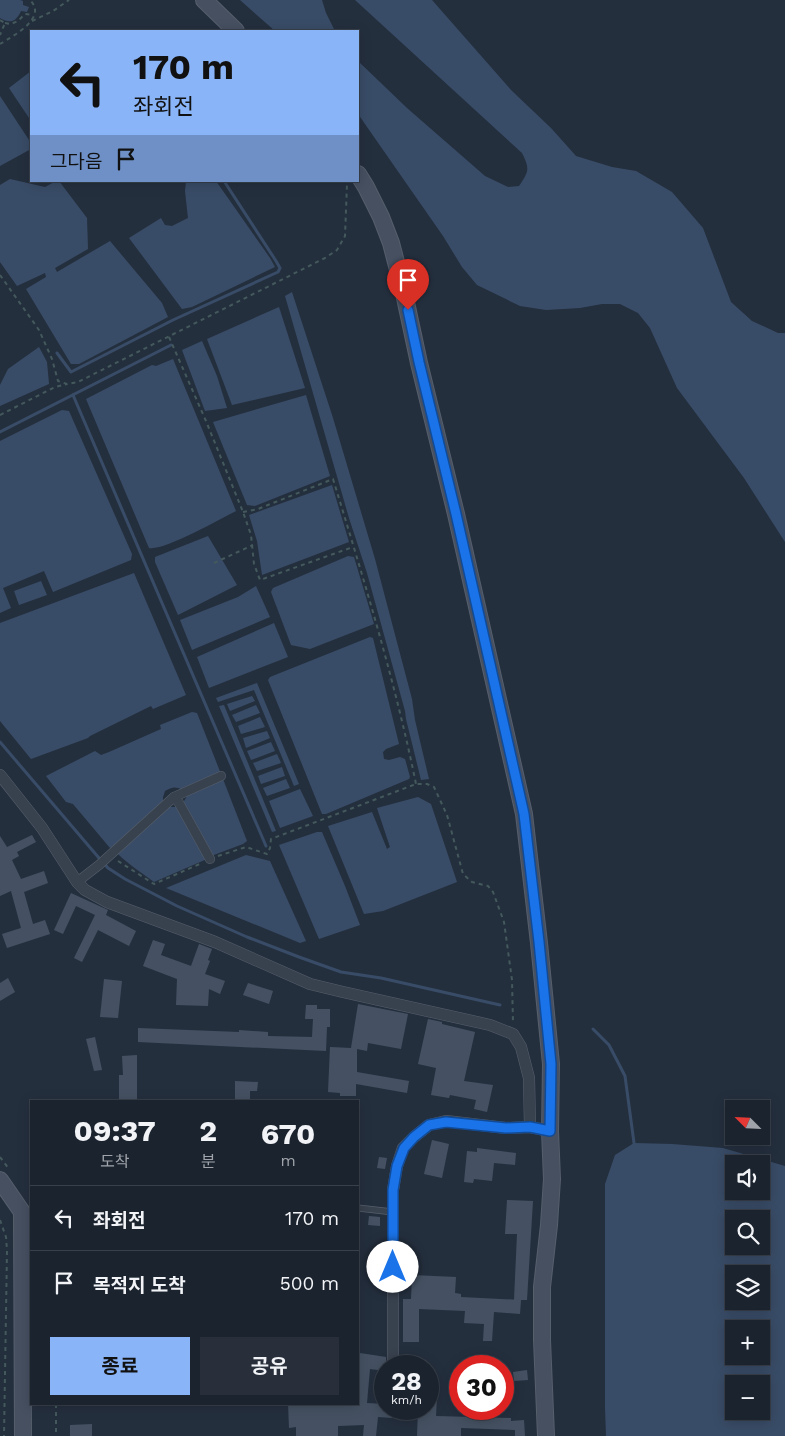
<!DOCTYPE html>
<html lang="ko">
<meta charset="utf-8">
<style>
body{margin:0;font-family:"Work Sans","Noto Sans KR",sans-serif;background:#282f3a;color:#f1f3f6;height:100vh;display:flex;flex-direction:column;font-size:19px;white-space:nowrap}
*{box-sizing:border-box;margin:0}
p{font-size:16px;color:#a0a4aa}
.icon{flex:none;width:28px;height:28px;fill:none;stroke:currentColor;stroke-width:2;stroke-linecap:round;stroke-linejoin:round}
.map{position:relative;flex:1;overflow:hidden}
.side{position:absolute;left:30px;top:1100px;width:329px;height:305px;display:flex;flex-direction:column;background:#1b232e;border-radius:0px;box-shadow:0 2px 12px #0003,0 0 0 1px #39404a}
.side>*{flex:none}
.top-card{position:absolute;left:30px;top:30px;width:329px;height:152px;border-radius:0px;box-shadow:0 2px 12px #0003,0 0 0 1px #39404a;background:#8ab4f8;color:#111;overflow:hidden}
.needle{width:32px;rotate:294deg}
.tools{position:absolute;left:725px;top:1100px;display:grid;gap:10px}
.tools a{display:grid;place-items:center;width:45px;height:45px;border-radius:0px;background:#1b232e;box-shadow:0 2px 12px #0003,0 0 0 1px #39404a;font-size:25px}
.speed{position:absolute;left:374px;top:1355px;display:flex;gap:10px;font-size:25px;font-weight:700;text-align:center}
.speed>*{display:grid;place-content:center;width:65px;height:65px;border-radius:50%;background:#1b232e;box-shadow:0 2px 12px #0003,0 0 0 1px #39404a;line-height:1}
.speed small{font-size:12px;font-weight:400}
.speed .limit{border:8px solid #d22;background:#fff;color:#111}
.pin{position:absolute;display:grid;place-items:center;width:42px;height:42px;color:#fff;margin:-51px -21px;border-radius:50% 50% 50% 0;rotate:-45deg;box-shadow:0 0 5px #0007}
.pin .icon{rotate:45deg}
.me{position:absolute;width:55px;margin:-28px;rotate:0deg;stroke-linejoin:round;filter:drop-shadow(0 0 4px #0008)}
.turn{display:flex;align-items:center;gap:18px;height:105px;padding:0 20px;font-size:22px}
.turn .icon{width:65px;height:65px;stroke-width:2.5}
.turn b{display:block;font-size:35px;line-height:42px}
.then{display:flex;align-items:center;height:48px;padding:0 20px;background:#0003;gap:10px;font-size:19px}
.eta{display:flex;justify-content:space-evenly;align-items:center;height:85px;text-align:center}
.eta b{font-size:30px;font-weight:700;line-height:35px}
.primary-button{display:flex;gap:10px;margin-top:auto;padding:10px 20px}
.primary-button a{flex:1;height:58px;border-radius:0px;background:#8ab4f8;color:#111;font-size:20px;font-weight:700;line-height:58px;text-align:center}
.primary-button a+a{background:#282f3a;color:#f1f3f6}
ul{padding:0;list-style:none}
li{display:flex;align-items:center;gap:15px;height:65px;padding:0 20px;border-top:1px solid #39404a}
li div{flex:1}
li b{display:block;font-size:19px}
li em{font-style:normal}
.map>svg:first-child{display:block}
.water{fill:#394c67;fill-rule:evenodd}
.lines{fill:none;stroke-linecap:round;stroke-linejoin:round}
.stream{stroke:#394c67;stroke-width:3}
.building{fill:#455162}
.service-casing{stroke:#565f6c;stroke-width:7}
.pedestrian-casing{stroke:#565f6c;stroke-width:10}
.minor-casing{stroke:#565f6c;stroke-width:12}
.secondary-casing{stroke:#565f6c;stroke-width:18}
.path{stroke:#44595c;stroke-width:2;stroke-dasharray:4 4;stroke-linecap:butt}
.service{stroke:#38414e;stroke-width:5.5}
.pedestrian{stroke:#38414e;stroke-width:9}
.minor{stroke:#38414e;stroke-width:11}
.secondary{stroke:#465061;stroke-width:16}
.route-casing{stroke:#114b97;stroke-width:12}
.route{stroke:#1a73e8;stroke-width:9}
</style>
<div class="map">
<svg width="785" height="1436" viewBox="0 0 785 1436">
<rect width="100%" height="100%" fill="#242f3e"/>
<g class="water">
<path d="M 0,0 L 20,0 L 23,1 L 23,5 L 29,7 L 27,12 L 21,11 C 16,22 10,24 0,18 Z"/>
<polygon points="240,0 322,0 326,13 335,31 275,31"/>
<path d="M 355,0 L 432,0 L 511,90 L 551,128 L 576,156 L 612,167 L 636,171 L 672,192 L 703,228 L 731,302 L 752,321 L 778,333 L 785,333 L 785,542 L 744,478 L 677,388 L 650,328 L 638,313 L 620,304 L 602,304 L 580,308 L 546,310 L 520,306 L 477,285 L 462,267 L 443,236 L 358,114 L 358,61 L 407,108 L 485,176 L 508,187 L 519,186 C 529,171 530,169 522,153 Z"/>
<polygon points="31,71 31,121 9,88"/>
<polygon points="0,96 31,143 31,149 0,166"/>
<polygon points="10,179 45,187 56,181 59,181 87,218 88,249 55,268 57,272 110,241 162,303 168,317 79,364 71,364 26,289 46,277 45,273 17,286 0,262 0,185"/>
<polygon points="186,181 216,181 270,258 275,267 192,307 182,309 129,238 161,218 165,225 172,226 188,218 185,191"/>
<polygon points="292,292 333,418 375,559 412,699 415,720 429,779 421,780 406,719 405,711 367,573 349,518 285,296"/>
<polygon points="279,307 305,388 232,405 207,339"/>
<polygon points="202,341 217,376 227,408 205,411 182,350"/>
<polygon points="39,347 47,362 49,384 0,406 0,385 8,369"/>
<path d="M 173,359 L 236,511 C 220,519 164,551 149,548 L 86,399 L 152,365 L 156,366 Z"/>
<polygon points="306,395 330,476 255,506 247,505 213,422"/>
<polygon points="62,410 69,411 132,554 131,560 53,592 44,571 3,588 11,608 0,613 0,441"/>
<polygon points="332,485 349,542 262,575 257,541 249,515"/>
<polygon points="208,536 237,585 178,615 155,562 155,557"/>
<polygon points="348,556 354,557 374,624 310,649 291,645 271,592 273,588"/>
<polygon points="134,573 186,695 153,709 151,706 90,736 88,738 31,759 0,721 0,623"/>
<polygon points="41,581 47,595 19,605 14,591"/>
<polygon points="256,586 270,617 192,650 180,620 238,597"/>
<polygon points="274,623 288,657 209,688 197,657"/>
<polygon points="370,637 373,638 399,744 386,749 383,752 384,759 389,760 400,757 405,759 410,777 409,779 326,814 322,814 268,680 270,677"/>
<polygon points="257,683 299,784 294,786 254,690 218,702 216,698"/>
<polygon points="252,696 255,701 230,711 227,704"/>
<polygon points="224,705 276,831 272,832 219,706"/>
<polygon points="256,705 260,713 236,722 232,715"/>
<path d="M 192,712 L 197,713 L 221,774 L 183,790 C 175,786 172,787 165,791 L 163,797 L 163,802 L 120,843 L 110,848 L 73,804 L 66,802 L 46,776 L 95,751 L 101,755 L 109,752 L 161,729 L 160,725 Z"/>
<polygon points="260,717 265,727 241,734 238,726"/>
<polygon points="267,731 270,738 246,748 243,738"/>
<polygon points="271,742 275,751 251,760 247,751"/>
<polygon points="277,754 281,763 257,771 253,763"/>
<polygon points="282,767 285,776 261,784 258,776"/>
<polygon points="223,779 247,841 243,844 211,856 183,803 187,796"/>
<polygon points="286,779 290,788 267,796 263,788"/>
<polygon points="300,789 313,816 280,828 269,801"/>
<polygon points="418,797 431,804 457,882 383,911 364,914 328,826 372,812 387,849 390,847 377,808"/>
<path d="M 179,806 L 207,859 L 154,882 C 141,872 129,865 118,854 L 169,807 L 174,807 Z"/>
<polygon points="317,832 322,832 345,886 360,925 319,939 279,845"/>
<polygon points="246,855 270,861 306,941 300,943 166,888"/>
<path d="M 634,1143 L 672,1144 L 723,1148 L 785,1166 L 785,1436 L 606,1436 L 605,1407 L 605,1184 L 615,1155 ZM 734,1164 L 761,1164 L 761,1191 L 734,1191 ZM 734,1219 L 761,1219 L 761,1246 L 734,1246 ZM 734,1274 L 761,1274 L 761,1301 L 734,1301 ZM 734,1329 L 761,1329 L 761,1356 L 734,1356 ZM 734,1384 L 761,1384 L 761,1411 L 734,1411 Z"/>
</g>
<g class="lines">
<g class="stream">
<polyline points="57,353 71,372 173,320 278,272 280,268 276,261 224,181"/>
<polyline points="73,395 266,846"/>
<polyline points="0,432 171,345"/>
<polyline points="0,742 99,858 108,868 125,879 177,906 247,937 299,957 341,972 381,978 500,1005"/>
<polyline points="593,1029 609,1045 625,1076 634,1143"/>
</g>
</g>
<g class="building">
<polygon points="32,835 36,842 17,852 19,856 12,860 21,879 44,871 48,883 24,892 33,924 45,920 50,934 7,948 2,934 21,928 11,891 0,896 0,836 7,847"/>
<polygon points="71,893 108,910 106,915 136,931 129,946 98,930 82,962 74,958 95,915 76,906 63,934 54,930"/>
<polygon points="153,940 165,944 161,955 191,966 199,944 212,949 208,960 210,961 205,974 225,981 220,994 209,989 208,1006 176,1005 177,979 143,966"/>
<polygon points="8,978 15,992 0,1001 0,983"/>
<polygon points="104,979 122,981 118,1018 100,1017"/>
<polygon points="248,983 273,991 269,1004 243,995"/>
<polygon points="358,1004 408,1014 401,1049 368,1043 367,1051 357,1049 357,1072 409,1081 407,1093 356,1084 356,1096 340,1096 340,1093 328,1092 330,1047 351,1048"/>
<polygon points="306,1005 317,1005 317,1009 330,1009 330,1027 327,1027 326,1051 138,1042 138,1028 239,1032 239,1030 268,1032 268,1036 312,1037 313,1019 305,1019"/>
<polygon points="428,1019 442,1022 442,1024 475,1032 464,1081 493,1085 487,1112 474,1109 476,1100 450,1095 449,1098 431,1095 436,1068 418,1064"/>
<polygon points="95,1037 102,1070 94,1071 86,1039"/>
<polygon points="137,1055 137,1101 119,1101 119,1075 123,1075 122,1056"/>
<polygon points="235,1081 258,1082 257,1091 250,1091 250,1101 235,1101"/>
<polygon points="432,1140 449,1144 442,1178 424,1174"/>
<polygon points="477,1148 516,1153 515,1165 494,1163 492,1181 474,1179 473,1183 464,1182 467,1151 477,1152"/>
<polygon points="379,1157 387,1158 385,1169 377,1168"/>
<polygon points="507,1200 533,1201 527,1300 514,1300 517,1234 505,1234"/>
<polygon points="369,1216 380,1217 380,1226 368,1225"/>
<polygon points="412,1275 456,1277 455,1293 461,1294 461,1297 521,1300 520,1314 494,1312 492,1341 483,1341 484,1324 464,1323 465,1311 419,1309 419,1342 403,1342 403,1299 411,1299"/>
<polygon points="360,1353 386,1357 386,1363 389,1366 385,1366 385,1371 370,1369 367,1403 385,1404 385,1409 393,1409 392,1418 378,1417 376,1436 363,1436 364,1425 338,1426 338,1436 296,1436 296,1427 289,1428 288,1404 338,1405 337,1404 358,1404 359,1367 358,1367"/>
<polygon points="527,1370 528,1380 514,1381 513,1372"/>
<polygon points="428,1398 437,1398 436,1416 511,1418 511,1421 524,1420 525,1436 515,1436 515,1430 461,1428 461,1436 417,1436 418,1409 428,1409"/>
<polygon points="92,1424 92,1436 70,1436 70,1425"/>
</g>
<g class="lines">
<defs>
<polyline id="service" points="358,1208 393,1212"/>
<g id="pedestrian">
<polyline points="174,797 179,803 210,859"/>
<polyline points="77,882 99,865 174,797 221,776"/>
</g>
<g id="minor">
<polyline points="0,775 42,828 77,882 85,890 107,902 215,942 310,984 343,992 490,1025 513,1034 521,1047 529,1078 530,1127"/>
<polyline points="393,1360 393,1190 397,1166 403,1148 414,1137 429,1125 446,1121 506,1128 530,1127 550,1131"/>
</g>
<g id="secondary">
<polyline points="204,0 236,31"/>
<polyline points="358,174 366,187 381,217 391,243 404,293 419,363 456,514 524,814 539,943 551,1064 550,1131 552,1179 549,1225 542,1287 542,1340 546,1436"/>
<polyline points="0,1180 22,1212 23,1436"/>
</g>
</defs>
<use href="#service" class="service-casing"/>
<use href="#pedestrian" class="pedestrian-casing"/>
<use href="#minor" class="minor-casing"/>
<use href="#secondary" class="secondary-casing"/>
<g class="path">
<polyline points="0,20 5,23 0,35"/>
<polyline points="32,21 53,11 69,0"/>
<polyline points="5,23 11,24 18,21 25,14 33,15"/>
<path d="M 0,44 C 13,36 48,18 30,0"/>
<polyline points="0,275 39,330 52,359 58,381 67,384 78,382 325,258 337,250 345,236 347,184"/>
<polyline points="169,337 206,421 243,512 251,535 254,564 260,580 353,547"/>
<polyline points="0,415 55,387 67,384"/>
<path d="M 243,512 L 258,509 L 333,479 C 364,580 395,681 416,784"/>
<polyline points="214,563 253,545"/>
<polyline points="218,856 246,847 267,854 270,848 271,839 416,784 427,784 434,787 447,815 463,874 472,882 488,886 493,892 504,922 512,980 513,1023"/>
<polyline points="118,861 154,884 202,863"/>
<polyline points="0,1157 9,1169"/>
<polyline points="0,1220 6,1237 7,1250 4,1436"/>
<polyline points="56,1404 56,1436"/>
</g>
<use href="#service" class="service"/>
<use href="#pedestrian" class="pedestrian"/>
<use href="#minor" class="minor"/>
<use href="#secondary" class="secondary"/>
</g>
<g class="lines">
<defs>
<polyline id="route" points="393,1267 393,1190 397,1166 404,1148 414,1137 429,1125 446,1122 506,1128 530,1127 550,1131 551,1064 539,942 524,814 456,514 419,362 408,310"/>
</defs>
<use href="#route" class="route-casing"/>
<use href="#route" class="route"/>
</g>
</svg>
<div class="tools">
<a><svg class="needle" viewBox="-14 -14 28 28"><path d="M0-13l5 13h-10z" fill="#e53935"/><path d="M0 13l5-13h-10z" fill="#a0a4aa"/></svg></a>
<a><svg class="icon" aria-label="sound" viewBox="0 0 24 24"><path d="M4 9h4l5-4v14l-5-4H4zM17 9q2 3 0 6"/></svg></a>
<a><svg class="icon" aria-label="search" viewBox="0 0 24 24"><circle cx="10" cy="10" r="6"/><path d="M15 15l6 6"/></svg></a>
<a><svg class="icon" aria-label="layers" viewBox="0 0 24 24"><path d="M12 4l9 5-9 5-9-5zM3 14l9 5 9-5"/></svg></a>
<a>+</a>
<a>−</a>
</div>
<div class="speed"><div>28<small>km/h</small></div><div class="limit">30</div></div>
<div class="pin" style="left:408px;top:310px;background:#d93025"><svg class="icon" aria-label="arrive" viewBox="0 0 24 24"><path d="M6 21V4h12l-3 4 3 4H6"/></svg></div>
<svg class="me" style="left:393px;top:1267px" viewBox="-20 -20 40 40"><circle r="19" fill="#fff"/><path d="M0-13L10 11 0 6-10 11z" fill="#1a73e8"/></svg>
<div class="top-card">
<div class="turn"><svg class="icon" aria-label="left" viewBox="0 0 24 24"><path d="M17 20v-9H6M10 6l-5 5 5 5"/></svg><div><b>170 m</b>좌회전</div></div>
<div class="then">그다음<svg class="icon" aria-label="arrive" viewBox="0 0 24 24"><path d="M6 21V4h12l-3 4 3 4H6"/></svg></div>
</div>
<section class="side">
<div class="eta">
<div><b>09:37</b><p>도착</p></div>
<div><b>2</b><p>분</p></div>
<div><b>670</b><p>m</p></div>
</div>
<ul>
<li><svg class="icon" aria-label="left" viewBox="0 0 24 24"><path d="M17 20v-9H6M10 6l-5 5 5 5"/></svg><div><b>좌회전</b></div><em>170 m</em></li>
<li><svg class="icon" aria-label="arrive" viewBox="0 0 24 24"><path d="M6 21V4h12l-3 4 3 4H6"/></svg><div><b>목적지 도착</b></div><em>500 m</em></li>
</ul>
<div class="primary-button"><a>종료</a><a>공유</a></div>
</section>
</div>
